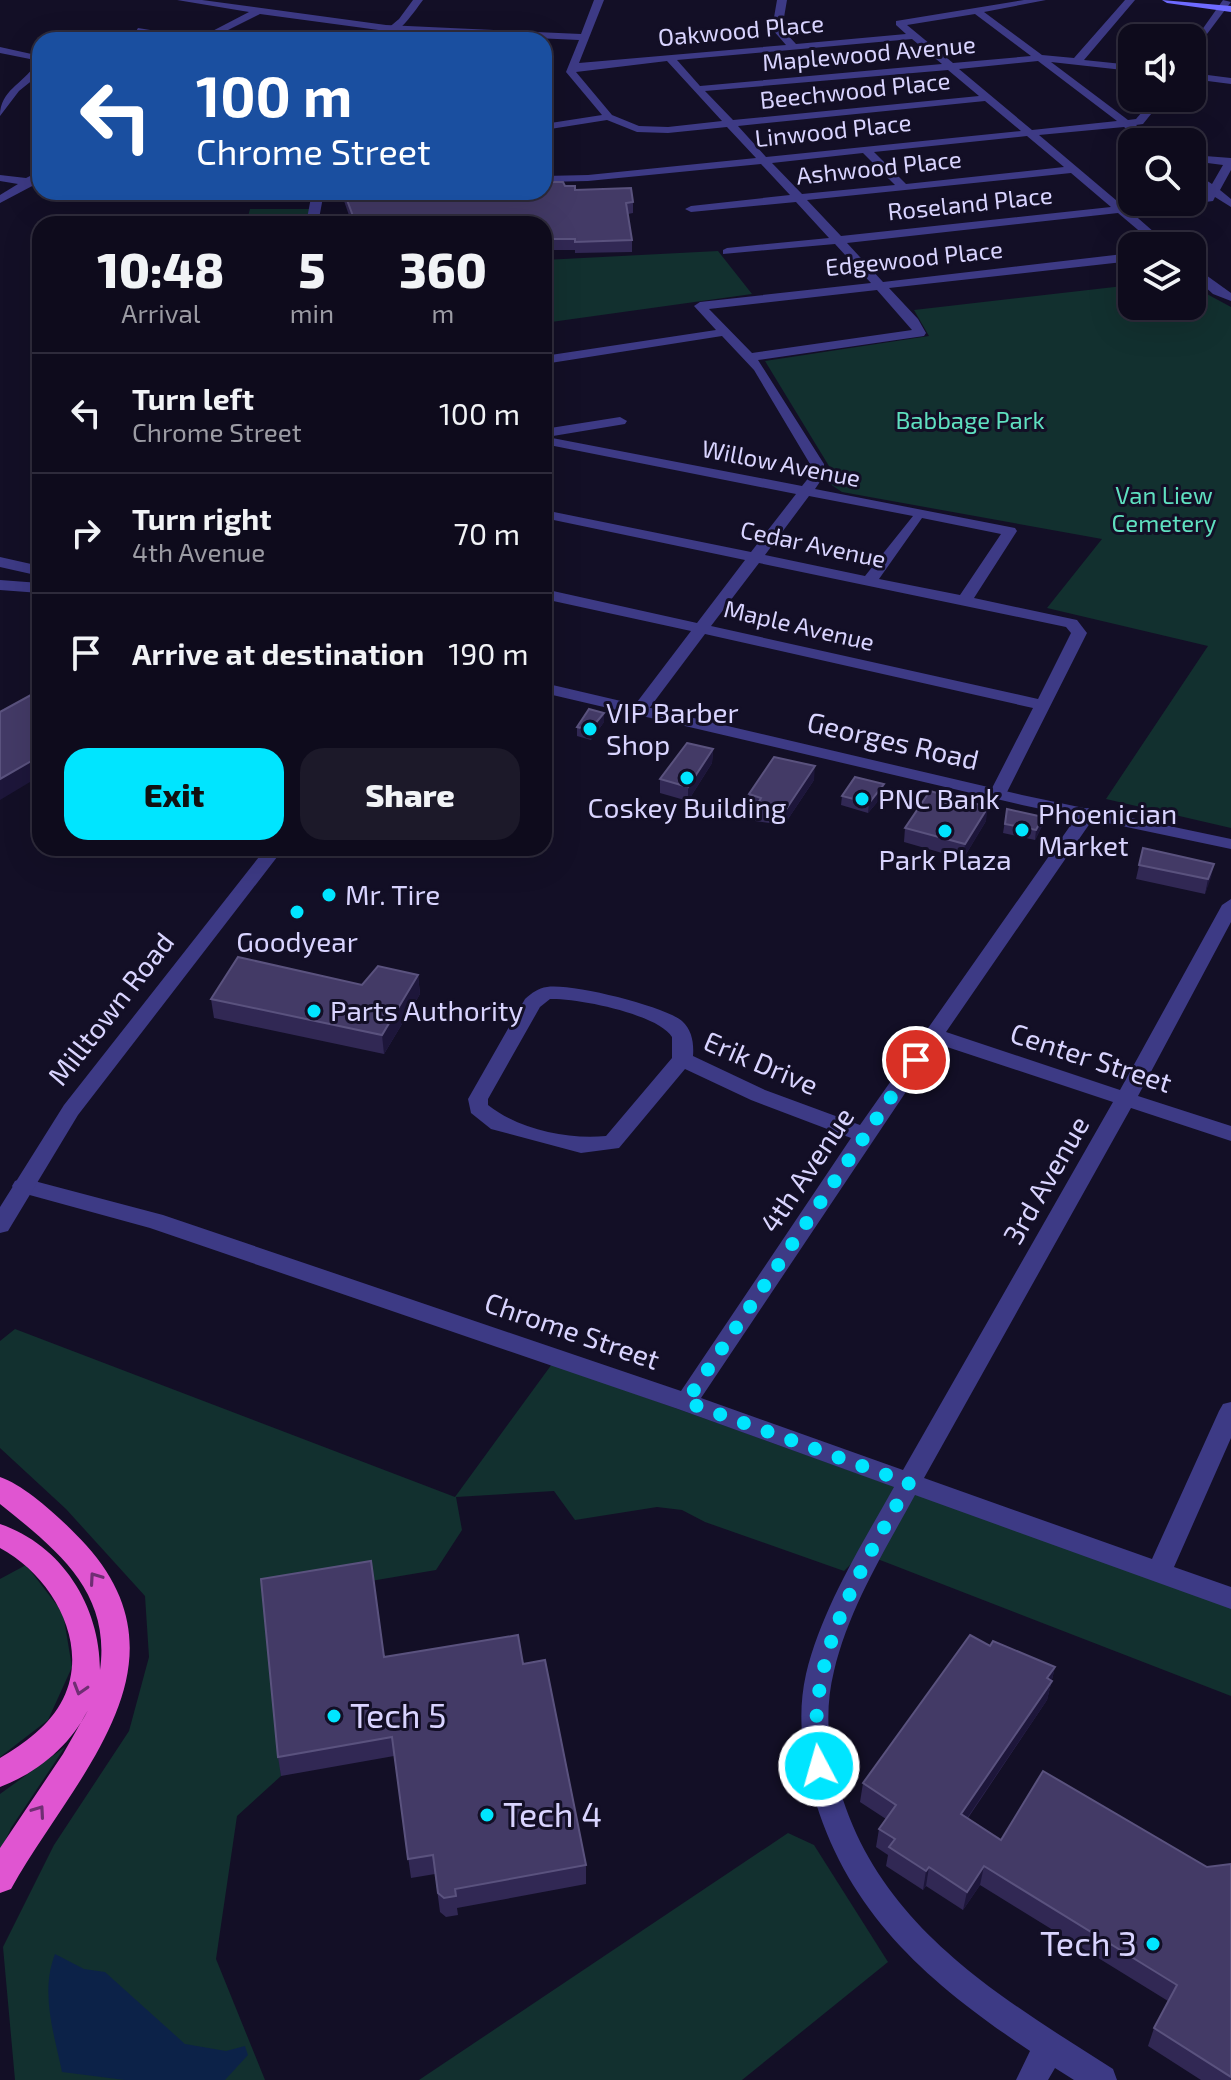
<!DOCTYPE html>
<style>
body{margin:0;font-family:"Exo 2",sans-serif;background:#1c1929;color:#f1f3f6;height:100vh;display:flex;flex-direction:column;font-size:30px;white-space:nowrap}
*{box-sizing:border-box;margin:0}
p{font-size:26px;color:#9b9ba3}
.icon{flex:none;width:44px;height:44px;fill:none;stroke:currentColor;stroke-width:2;stroke-linecap:round;stroke-linejoin:round}
.map{position:relative;flex:1;overflow:hidden}
.panel{position:absolute;left:32px;top:216px;width:520px;height:640px;display:flex;flex-direction:column;background:#0e0b1c;border-radius:24px;box-shadow:0 8px 32px #0002,0 0 0 2px #2e2b3b}
.panel>*{flex:none}
.banner{position:absolute;left:32px;top:32px;width:520px;height:168px;border-radius:24px;box-shadow:0 8px 32px #0002,0 0 0 2px #2e2b3b;background:#1a4fa0;color:#fff;overflow:hidden}
.tools{position:absolute;left:1118px;top:24px;display:grid;gap:16px}
.tools a{display:grid;place-items:center;width:88px;height:88px;border-radius:16px;background:#0e0b1c;box-shadow:0 8px 32px #0002,0 0 0 2px #2e2b3b;font-size:40px}
.pin{position:absolute;display:grid;place-items:center;width:68px;height:68px;color:#fff;margin:-34px;border:4px solid #fff;border-radius:50%;box-shadow:0 2px 8px #0007}
.me{position:absolute;width:88px;margin:-44px;rotate:354deg;stroke-linejoin:round;filter:drop-shadow(0 0 6px #0008)}
.turn{display:flex;align-items:center;gap:28px;height:168px;padding:0 32px;font-size:36px}
.turn .icon{width:104px;height:104px;stroke-width:2.5}
.turn b{display:block;font-size:56px;line-height:68px}
.eta{display:flex;justify-content:space-evenly;align-items:center;height:136px;text-align:center}
.eta b{font-size:48px;font-weight:800;line-height:56px}
.primary-button{display:flex;gap:16px;margin-top:auto;padding:16px 32px}
.primary-button a{flex:1;height:92px;border-radius:24px;background:#00e5ff;color:#111;font-size:32px;font-weight:800;line-height:92px;text-align:center}
.primary-button a+a{background:#1c1929;color:#f1f3f6}
ul{padding:0;list-style:none}
li{display:flex;align-items:center;gap:24px;height:120px;padding:0 32px;border-top:2px solid #2e2b3b}
li div{flex:1}
li b{display:block;font-size:30px}
li em{font-style:normal}
.map>svg:first-child{display:block}
.green{fill:#12302f}
.water{fill:#0c2248}
.lines{fill:none;stroke-linecap:round;stroke-linejoin:round}
.minor{fill:#3d3a85;fill-rule:evenodd}
.tertiary{fill:#3d3a85;fill-rule:evenodd}
.secondary{fill:#6f6bff;fill-rule:evenodd}
.trunk{fill:#e055d1;fill-rule:evenodd}
.wall{fill:#312854}
.shaded-wall{fill:#1d163a}
.building{fill:#433a66;stroke:#5a527e;stroke-width:2}
.oneway{stroke:#6f2e73}
.route{stroke:#00e5ff;stroke-width:14;stroke-dasharray:0 25.2}
.poi-dot{fill:#00e5ff;stroke:#130f26;stroke-width:3}
.labels{text-anchor:middle;stroke-width:6;stroke-linejoin:round;paint-order:stroke}
.far-street-label{font-size:24px;fill:#d9d4ff;stroke:#130f26}
.far-park-label{font-size:24px;fill:#5fe0c0;stroke:#130f26}
.poi-label{font-size:28px;fill:#d9d4ff;stroke:#130f26;text-anchor:start}
.street-label{font-size:28px;fill:#d9d4ff;stroke:#130f26}
.near-poi-label{font-size:34px;fill:#d9d4ff;stroke:#130f26;text-anchor:start}
</style>
<div class="map">
<svg width="1231" height="2080" viewBox="0 0 1231 2080">
<rect width="100%" height="100%" fill="#130f26"/>
<g class="green">
<polygon points="250,209 315,209 312,224 246,224"/>
<polygon points="718,251 752,294 544,323 544,260"/>
<polygon points="1132,285 1132,306 1192,306 1192,286 1231,307 1231,828 1106,799 1208,646 1047,608 1102,539 842,492 830,484 832,471 765,361 929,336 914,310"/>
<polygon points="15,1329 455,1497 552,1364 1231,1607 1231,1696 862,1553 844,1571 705,1522 682,1510 657,1507 575,1520 554,1491 456,1497 462,1530 436,1570 264,1599 281,1776 237,1816 216,1959 265,2080 15,2080 3,1947 54,1845 129,1731 149,1657 145,1596 66,1509 0,1448 0,1341"/>
<polygon points="26,1565 63,1613 72,1667 48,1720 0,1757 0,1579"/>
<polygon points="65,1747 11,1828 0,1852 0,1794"/>
<polygon points="788,1833 814,1845 888,1962 742,2080 419,2080"/>
</g>
<path class="water" d="M 55,1954 L 84,1969 L 105,1972 L 185,2044 L 226,2051 L 245,2046 L 248,2055 L 225,2080 L 125,2080 L 62,2072 C 54,2033 40,1993 55,1954 Z"/>
<g class="lines">
<g class="minor">
<path d="M 177,0 L 202,0 L 386,25 L 581,34 L 594,0 L 604,0 L 579,63 L 786,45 L 772,29 L 777,0 L 787,0 L 782,29 L 796,44 L 906,34 L 896,25 L 896,21 L 1024,0 L 1046,0 L 984,12 L 1042,55 L 1074,58 L 1125,0 L 1135,0 L 1084,60 L 1132,65 L 1132,71 L 1051,62 L 1128,120 L 1136,119 L 1154,98 L 1164,98 L 1143,124 L 1136,125 L 1156,142 L 1144,142 L 1124,127 L 1039,135 L 1123,206 L 1192,202 L 1192,199 L 1205,196 L 1208,192 L 1192,179 L 1192,171 L 1212,184 L 1223,165 L 1192,161 L 1192,155 L 1231,158 L 1231,170 L 1220,190 L 1231,199 L 1231,207 L 1215,197 L 1213,201 L 1131,212 L 1170,246 L 1157,246 L 1118,213 L 847,243 L 883,282 L 1132,253 L 1132,261 L 889,288 L 918,319 L 926,333 L 924,336 L 758,360 L 824,464 L 824,476 L 815,489 L 1015,528 L 1017,531 L 974,598 L 1077,620 L 1087,633 L 1004,798 L 992,798 L 989,794 L 1033,708 L 705,634 L 645,714 L 639,715 L 631,710 L 691,631 L 544,599 L 544,589 L 697,623 L 745,560 L 544,518 L 544,510 L 751,552 L 796,494 L 544,444 L 544,429 L 620,417 L 627,421 L 625,424 L 547,437 L 802,486 L 810,476 L 810,464 L 754,370 L 722,336 L 544,364 L 544,356 L 716,330 L 694,306 L 700,302 L 871,283 L 835,244 L 723,254 L 723,250 L 727,248 L 829,238 L 796,202 L 691,212 L 685,209 L 691,206 L 790,195 L 761,164 L 588,181 L 544,182 L 544,176 L 588,175 L 756,158 L 727,127 L 668,133 L 637,132 L 607,120 L 544,130 L 544,124 L 602,115 L 566,72 L 579,40 L 386,31 L 260,14 L 208,40 L 178,40 L 135,33 L 138,28 L 199,38 L 249,12 ZM 975,14 L 1031,56 L 953,63 L 907,25 ZM 912,39 L 942,64 L 700,86 L 677,60 ZM 667,61 L 722,121 L 668,127 L 639,126 L 612,115 L 576,72 ZM 1038,61 L 1117,121 L 1032,130 L 959,69 ZM 948,70 L 979,96 L 733,120 L 705,91 ZM 985,101 L 1021,131 L 766,157 L 738,126 ZM 1027,136 L 1064,167 L 906,184 L 874,152 ZM 863,153 L 895,185 L 802,194 L 772,163 ZM 1071,173 L 1111,207 L 841,236 L 807,200 ZM 877,290 L 912,330 L 752,353 L 709,309 ZM 809,496 L 913,516 L 865,576 L 765,555 ZM 922,518 L 1001,534 L 960,595 L 879,579 ZM 759,563 L 1066,627 L 1071,633 L 1038,699 L 711,626 Z"/>
<polygon points="1223,0 1231,2 1192,54 1192,44"/>
<path d="M 0,47 L 36,55 L 40,59 L 40,74 L 19,91 L 0,116 C 0,90 23,84 35,65 L 30,59 L 0,53 Z"/>
<polygon points="1192,73 1231,78 1231,84 1192,79"/>
<polygon points="40,171 36,184 0,203 0,195 18,184 0,181 0,175 26,178"/>
<polygon points="1192,265 1231,293 1231,301 1213,294 1192,275"/>
<polygon points="0,580 40,583 40,593 0,590"/>
<path d="M 1088,808 L 1097,813 L 946,1032 L 1120,1090 L 1222,905 L 1231,899 L 1231,922 L 1138,1096 L 1231,1126 L 1231,1141 L 1131,1108 L 924,1478 L 1152,1559 L 1219,1411 L 1223,1404 L 1231,1402 L 1231,1438 L 1174,1567 L 1231,1587 L 1231,1609 L 915,1495 C 885,1550 849,1608 834,1671 C 824,1711 828,1751 840,1790 C 880,1927 1000,1997 1113,2069 L 1117,2080 L 1074,2080 L 1055,2068 L 1048,2080 L 1016,2080 L 1030,2051 C 930,1984 847,1914 813,1793 C 802,1753 797,1714 806,1674 C 822,1608 861,1546 894,1487 L 678,1409 L 150,1228 L 15,1191 L 12,1186 L 15,1181 L 23,1178 L 163,1215 L 681,1391 L 851,1138 L 751,1100 L 685,1069 L 619,1148 L 581,1153 L 491,1129 L 471,1113 L 468,1099 L 525,999 C 532,993 538,988 547,987 C 571,983 664,1006 682,1021 C 692,1030 694,1043 693,1056 L 765,1090 L 860,1125 L 1082,809 ZM 550,999 C 577,998 658,1014 672,1037 L 672,1058 L 606,1136 C 568,1140 518,1129 488,1105 L 488,1099 L 540,1007 ZM 938,1044 L 1113,1102 L 903,1470 L 701,1398 Z"/>
</g>
<g class="tertiary">
<path d="M 413,0 L 423,0 C 411,16 396,40 374,40 L 399,19 Z"/>
<polygon points="312,192 324,192 318,224 306,224"/>
<polygon points="0,557 40,566 40,576 0,567"/>
<polygon points="544,683 1022,795 1231,839 1231,849 1022,805 544,693"/>
<polygon points="266,848 284,848 78,1115 8,1231 0,1233 0,1207 64,1105"/>
</g>
<polygon class="secondary" points="1162,0 1231,6 1231,12 1167,3"/>
<path class="trunk" d="M 0,1477 C 27,1486 67,1524 86,1545 C 196,1667 71,1780 11,1889 L 0,1893 L 0,1848 L 63,1754 L 88,1710 C 70,1746 37,1773 0,1787 L 0,1758 C 24,1744 50,1725 63,1699 C 91,1643 51,1575 0,1548 L 0,1524 C 62,1545 100,1606 100,1670 C 111,1591 56,1549 0,1504 Z"/>
</g>
<g class="wall">
<polygon points="544,182 565,186 575,190 633,202 633,213 628,214 632,240 632,252 575,253 575,250 544,250 544,224 352,224 343,198 342,192 383,192 399,197 436,195"/>
<polygon points="604,722 591,740 577,736 577,727"/>
<polygon points="713,749 712,763 688,801 660,793 660,779"/>
<polygon points="814,780 784,825 755,821 756,811 748,808 749,794"/>
<polygon points="884,794 868,813 841,805 842,796"/>
<polygon points="1007,809 1043,817 1042,826 1035,840 1003,833"/>
<polygon points="986,821 963,859 904,842 905,828"/>
<polygon points="1143,848 1214,864 1205,894 1136,879"/>
<polygon points="418,975 420,994 384,1054 214,1018 211,999 362,985"/>
<polygon points="990,1646 1055,1667 1047,1700 968,1818 1001,1840 1207,1867 1231,1864 1231,2080 1201,2080 1148,2046 1154,2028 1168,2001 980,1885 963,1910 926,1886 923,1890 886,1866 888,1855 876,1847 879,1829 886,1819 860,1802 863,1783"/>
<polygon points="523,1664 586,1865 586,1884 457,1908 458,1915 446,1917 440,1912 435,1874 411,1878 394,1756 281,1776 278,1757"/>
</g>
<g class="shaded-wall">
<polygon points="604,713 604,722 591,740 590,730"/>
<polygon points="713,749 712,763 688,801 688,787"/>
<polygon points="40,756 40,776 0,800 0,779"/>
<polygon points="815,766 814,780 784,825 785,811"/>
<polygon points="884,784 884,794 868,813 869,803"/>
<polygon points="988,807 986,821 963,859 965,844"/>
<polygon points="1043,817 1042,826 1035,840 1036,830"/>
<polygon points="1214,864 1211,878 1205,894 1208,879"/>
<polygon points="418,975 420,994 384,1054 382,1035"/>
<polygon points="1055,1667 1047,1700 957,1833 961,1814"/>
<polygon points="984,1866 980,1885 963,1910 967,1892"/>
<polygon points="929,1867 926,1886 923,1890 926,1871"/>
</g>
<g class="building">
<polygon points="544,180 544,182 563,182 565,186 575,186 575,190 631,188 633,202 626,203 632,240 575,242 575,239 544,239 544,224 356,224 344,192 383,192 399,197 436,195 436,192 544,192"/>
<polygon points="40,690 40,756 0,779 0,712"/>
<polygon points="589,709 604,713 590,730 577,727"/>
<polygon points="687,743 713,749 688,787 660,779"/>
<polygon points="774,757 815,766 785,811 756,807 761,798 749,794"/>
<polygon points="855,777 884,784 869,803 842,796"/>
<polygon points="930,791 988,807 965,844 905,828"/>
<polygon points="1007,809 1043,817 1036,830 1005,824"/>
<polygon points="1143,848 1214,864 1208,879 1139,865"/>
<polygon points="238,957 362,985 378,966 418,975 382,1035 211,999"/>
<polygon points="371,1561 384,1657 518,1635 523,1664 545,1660 586,1865 455,1889 456,1896 444,1898 438,1893 433,1855 408,1859 392,1737 278,1757 261,1579"/>
<polygon points="970,1635 990,1646 993,1641 1055,1667 1047,1678 1052,1681 961,1814 1001,1840 1043,1771 1207,1867 1231,1864 1231,2077 1154,2028 1177,1985 984,1866 967,1892 929,1867 926,1871 889,1847 895,1839 879,1829 896,1805 863,1783"/>
</g>
<defs><path id="oneway-chevron" d="M-2-3.5L2.5 0L-2 3.5" fill="none" stroke-width="1.6" stroke-linecap="round" stroke-linejoin="round" transform="scale(2)"/></defs>
<g class="oneway">
<use href="#oneway-chevron" transform="translate(95 1578) rotate(-125)"/>
<use href="#oneway-chevron" transform="translate(80 1689) rotate(107)"/>
<use href="#oneway-chevron" transform="translate(39 1811) rotate(-55)"/>
</g>
<g class="lines">
<path class="route" d="M 819,1766 C 803,1661 860,1571 909,1483 L 686,1402 L 916,1060"/>
</g>
<g class="poi-dot">
<circle cx="590" cy="729" r="8"/>
<circle cx="687" cy="778" r="8"/>
<circle cx="862" cy="799" r="8"/>
<circle cx="1022" cy="830" r="8"/>
<circle cx="945" cy="831" r="8"/>
<circle cx="329" cy="895" r="8"/>
<circle cx="297" cy="912" r="8"/>
<circle cx="314" cy="1011" r="8"/>
<circle cx="334" cy="1716" r="8"/>
<circle cx="487" cy="1815" r="8"/>
<circle cx="1153" cy="1944" r="8"/>
</g>
<g class="labels">
<g class="far-street-label">
<text transform="translate(741 31) rotate(-5)" y="8">Oakwood Place</text>
<text transform="translate(869 54) rotate(-5)" y="8">Maplewood Avenue</text>
<text transform="translate(855 91) rotate(-6)" y="8">Beechwood Place</text>
<text transform="translate(833 131) rotate(-6)" y="8">Linwood Place</text>
<text transform="translate(879 168) rotate(-6)" y="8">Ashwood Place</text>
<text transform="translate(970 204) rotate(-6)" y="8">Roseland Place</text>
<text transform="translate(914 259) rotate(-6)" y="8">Edgewood Place</text>
<text transform="translate(781 464) rotate(11)" y="8">Willow Avenue</text>
<text transform="translate(813 545) rotate(12)" y="8">Cedar Avenue</text>
<text transform="translate(799 626) rotate(13)" y="8">Maple Avenue</text>
</g>
<g class="far-park-label">
<text x="970" y="429">Babbage Park</text>
<text x="1164" y="504">Van Liew<tspan x="1164" dy="28">Cemetery</tspan></text>
</g>
<g class="poi-label">
<text x="606" y="723">VIP Barber<tspan x="606" dy="32">Shop</tspan></text>
<text x="878" y="809">PNC Bank</text>
<text x="687" y="818" text-anchor="middle">Coskey Building</text>
<text x="1038" y="824">Phoenician<tspan x="1038" dy="32">Market</tspan></text>
<text x="945" y="870" text-anchor="middle">Park Plaza</text>
<text x="345" y="905">Mr. Tire</text>
<text x="297" y="952" text-anchor="middle">Goodyear</text>
<text x="330" y="1021">Parts Authority</text>
</g>
<g class="street-label">
<text transform="translate(893 741) rotate(13)" y="10">Georges Road</text>
<text transform="translate(111 1009) rotate(-52)" y="10">Milltown Road</text>
<text transform="translate(1091 1058) rotate(18)" y="10">Center Street</text>
<text transform="translate(761 1063) rotate(23)" y="10">Erik Drive</text>
<text transform="translate(807 1170) rotate(-56)" y="10">4th Avenue</text>
<text transform="translate(1046 1180) rotate(-60)" y="10">3rd Avenue</text>
<text transform="translate(572 1331) rotate(19)" y="10">Chrome Street</text>
</g>
<g class="near-poi-label">
<text x="350" y="1728">Tech 5</text>
<text x="503" y="1827">Tech 4</text>
<text x="1137" y="1956" text-anchor="end">Tech 3</text>
</g>
</g>
</svg>
<div class="tools">
<a><svg class="icon" aria-label="sound" viewBox="0 0 24 24"><path d="M4 9h4l5-4v14l-5-4H4zM17 9q2 3 0 6"/></svg></a>
<a><svg class="icon" aria-label="search" viewBox="0 0 24 24"><circle cx="10" cy="10" r="6"/><path d="M15 15l6 6"/></svg></a>
<a><svg class="icon" aria-label="layers" viewBox="0 0 24 24"><path d="M12 4l9 5-9 5-9-5zM3 14l9 5 9-5"/></svg></a>
</div>
<div class="pin" style="left:916px;top:1060px;background:#d93025"><svg class="icon" aria-label="arrive" viewBox="0 0 24 24"><path d="M6 21V4h12l-3 4 3 4H6"/></svg></div>
<svg class="me" style="left:819px;top:1766px" viewBox="-20 -20 40 40"><circle r="17" fill="#00e5ff" stroke="#fff" stroke-width="3"/><path d="M0-11L8 9 0 5-8 9z" fill="#fff"/></svg>
<div class="banner">
<div class="turn"><svg class="icon" aria-label="left" viewBox="0 0 24 24"><path d="M17 20v-9H6M10 6l-5 5 5 5"/></svg><div><b>100 m</b>Chrome Street</div></div>
</div>
<section class="panel">
<div class="eta">
<div><b>10:48</b><p>Arrival</p></div>
<div><b>5</b><p>min</p></div>
<div><b>360</b><p>m</p></div>
</div>
<ul>
<li><svg class="icon" aria-label="left" viewBox="0 0 24 24"><path d="M17 20v-9H6M10 6l-5 5 5 5"/></svg><div><b>Turn left</b><p>Chrome Street</p></div><em>100 m</em></li>
<li><svg class="icon" aria-label="right" viewBox="0 0 24 24"><path d="M7 20v-9h11M14 6l5 5-5 5"/></svg><div><b>Turn right</b><p>4th Avenue</p></div><em>70 m</em></li>
<li><svg class="icon" aria-label="arrive" viewBox="0 0 24 24"><path d="M6 21V4h12l-3 4 3 4H6"/></svg><div><b>Arrive at destination</b></div><em>190 m</em></li>
</ul>
<div class="primary-button"><a>Exit</a><a>Share</a></div>
</section>
</div>
